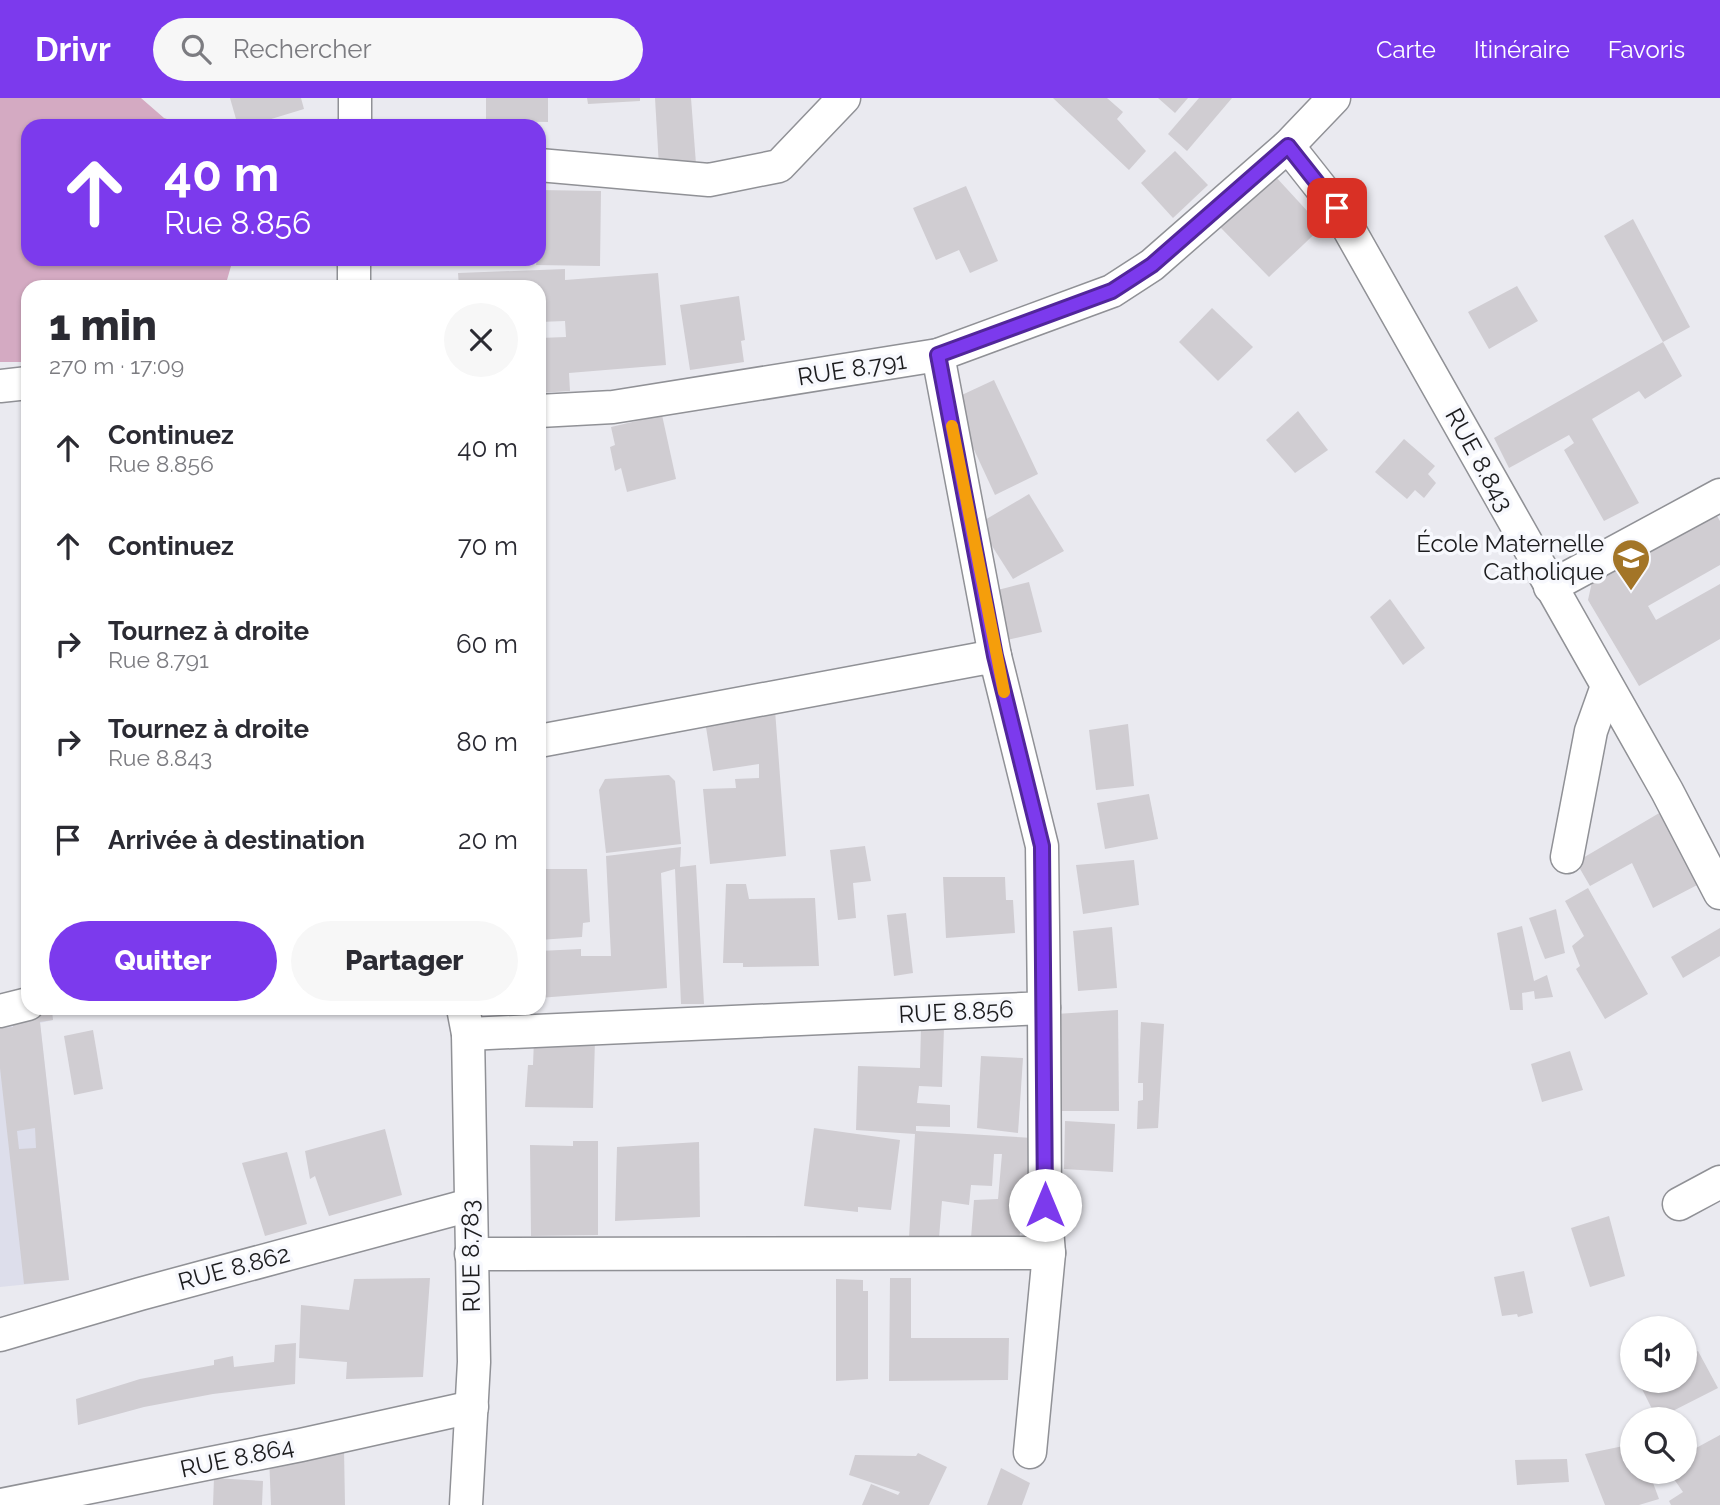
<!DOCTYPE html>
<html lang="fr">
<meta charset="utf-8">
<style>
body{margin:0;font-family:Raleway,sans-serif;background:#f7f7f7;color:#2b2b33;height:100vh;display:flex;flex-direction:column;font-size:26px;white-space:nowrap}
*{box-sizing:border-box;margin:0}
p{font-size:23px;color:#7c7c81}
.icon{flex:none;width:38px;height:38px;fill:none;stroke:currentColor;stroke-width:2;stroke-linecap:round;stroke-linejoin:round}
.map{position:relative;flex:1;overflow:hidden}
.details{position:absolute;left:21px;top:182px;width:525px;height:735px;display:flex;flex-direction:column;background:#fff;border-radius:21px;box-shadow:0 2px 5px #0004}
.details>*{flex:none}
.hud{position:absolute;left:21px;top:21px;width:525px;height:147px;border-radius:21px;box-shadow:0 2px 5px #0004;background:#7c3aed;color:#fff;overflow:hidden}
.controls{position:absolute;left:1620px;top:1218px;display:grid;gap:14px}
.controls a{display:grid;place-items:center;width:77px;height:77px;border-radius:50%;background:#fff;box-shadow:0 2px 5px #0004;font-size:35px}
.pin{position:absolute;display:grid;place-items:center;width:60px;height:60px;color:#fff;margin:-30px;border-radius:14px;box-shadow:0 4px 10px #0006}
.me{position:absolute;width:77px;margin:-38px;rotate:0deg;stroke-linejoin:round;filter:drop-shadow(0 0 5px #0008)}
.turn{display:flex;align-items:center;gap:24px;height:147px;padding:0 28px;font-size:32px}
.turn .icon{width:91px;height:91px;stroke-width:2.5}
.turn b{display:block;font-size:49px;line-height:60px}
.round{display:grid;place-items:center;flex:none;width:74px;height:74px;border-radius:37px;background:#f7f7f7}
.summary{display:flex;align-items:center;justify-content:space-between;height:119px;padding:0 28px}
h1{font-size:42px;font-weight:800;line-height:52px}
.cta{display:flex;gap:14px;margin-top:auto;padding:14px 28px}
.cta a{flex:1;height:80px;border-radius:42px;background:#7c3aed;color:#fff;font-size:28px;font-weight:800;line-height:80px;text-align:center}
.cta a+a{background:#f7f7f7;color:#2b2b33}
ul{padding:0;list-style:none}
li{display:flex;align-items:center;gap:21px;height:98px;padding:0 28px}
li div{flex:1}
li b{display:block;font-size:26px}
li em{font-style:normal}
header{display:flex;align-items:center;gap:42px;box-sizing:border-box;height:98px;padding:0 35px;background:#7c3aed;color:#fff}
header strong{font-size:33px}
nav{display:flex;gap:38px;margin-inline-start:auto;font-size:24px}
.search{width:490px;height:63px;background:#f7f7f7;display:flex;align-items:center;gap:18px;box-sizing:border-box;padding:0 24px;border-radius:38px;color:#7c7c81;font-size:26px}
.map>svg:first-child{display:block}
.built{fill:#dddeeb}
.green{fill:#d4aac2}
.building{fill:#d0cdd2;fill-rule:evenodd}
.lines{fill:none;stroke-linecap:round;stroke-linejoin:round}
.street-casing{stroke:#909196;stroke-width:35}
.street{stroke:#fff;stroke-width:32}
.route-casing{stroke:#51269a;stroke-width:18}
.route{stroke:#7c3aed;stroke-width:12}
.slow{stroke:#f59e0b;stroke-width:12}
.labels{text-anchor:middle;stroke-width:7;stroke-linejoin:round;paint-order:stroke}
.street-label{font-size:24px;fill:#1c1c1e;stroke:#f7f8fd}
.poi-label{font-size:24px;fill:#1c1c1e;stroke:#f7f8fd;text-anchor:end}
</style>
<header>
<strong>Drivr</strong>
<div class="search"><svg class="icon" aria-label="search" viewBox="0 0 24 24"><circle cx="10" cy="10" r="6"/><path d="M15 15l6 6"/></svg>Rechercher</div>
<nav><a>Carte</a><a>Itinéraire</a><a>Favoris</a></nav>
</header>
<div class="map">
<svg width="1720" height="1407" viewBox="0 0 1720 1407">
<rect width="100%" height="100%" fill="#eaeaf0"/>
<polygon class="built" points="52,914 53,922 40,925 69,1182 0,1189 0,921"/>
<polygon class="green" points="0,0 141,0 164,20 188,28 28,28 28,161 233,161 225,189 28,189 28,264 0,264"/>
<g class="building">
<polygon points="230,0 301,0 304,11 248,28 238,28"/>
<polygon points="486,0 548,0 548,24 486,23"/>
<polygon points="587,0 640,0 640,3 588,6"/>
<polygon points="655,0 691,0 696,66 659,69"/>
<polygon points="1053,0 1107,0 1123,14 1117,21 1146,53 1129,72"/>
<polygon points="1158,0 1188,0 1175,15"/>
<polygon points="1199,0 1232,0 1187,53 1168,36"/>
<polygon points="1175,53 1208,87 1173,120 1141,85"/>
<polygon points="1275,78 1322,129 1269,179 1220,129"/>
<polygon points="966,88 998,163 970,175 959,152 936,162 913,110"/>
<polygon points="539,92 601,93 600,168 536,167 537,161 539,161"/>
<polygon points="1633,121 1690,229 1663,244 1604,138"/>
<polygon points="565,171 565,182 658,175 666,267 569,275 570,293 539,295 539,240 566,239 565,223 539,224 539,189 459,189 458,175"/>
<polygon points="1517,188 1538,223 1489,251 1468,214"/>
<polygon points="739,198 745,242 741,243 744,264 690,272 680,207"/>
<polygon points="1212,210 1253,249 1218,283 1179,244"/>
<polygon points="1663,244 1682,278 1645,301 1639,293 1592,321 1639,405 1604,423 1564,352 1574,345 1569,337 1509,370 1494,340"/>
<polygon points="994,282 1038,376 995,397 951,302"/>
<polygon points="1298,313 1328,352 1295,375 1266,342"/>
<polygon points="662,317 676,381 627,394 621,370 615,373 610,349 615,347 611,329"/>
<polygon points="1404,341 1435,368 1428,376 1436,385 1424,400 1415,392 1407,401 1375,374"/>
<polygon points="1029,396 1064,453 1013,481 978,426"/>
<polygon points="1714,413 1720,423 1720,467 1648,508 1656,522 1720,486 1720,541 1639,588 1588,502 1592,484"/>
<polygon points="1029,484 1042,534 1007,542 994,493"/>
<polygon points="1390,501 1425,550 1403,567 1370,519"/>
<polygon points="775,612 786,758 710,766 703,691 736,690 735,681 759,680 759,666 713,673 705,623"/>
<polygon points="1128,626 1134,688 1096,692 1089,632"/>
<polygon points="669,677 675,683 681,746 606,755 599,692 605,681"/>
<polygon points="1149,696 1158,741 1105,751 1097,705"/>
<polygon points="1661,714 1701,785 1653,810 1632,765 1590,788 1576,764"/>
<polygon points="865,748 871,783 853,785 856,820 838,822 830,752"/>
<polygon points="681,749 680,769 696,767 704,906 681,906 675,771 661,775 667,890 539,900 539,853 581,851 581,858 611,858 606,758"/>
<polygon points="1134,762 1139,807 1083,816 1076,767"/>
<polygon points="539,771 587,771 590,824 583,825 582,839 539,842"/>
<polygon points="943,779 1005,779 1006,802 1013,802 1015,835 946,840"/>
<polygon points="726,786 746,786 749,801 815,800 819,868 743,869 743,865 723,865"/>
<polygon points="1588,790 1648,896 1605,921 1576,871 1580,868 1572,848 1584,838 1565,803"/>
<polygon points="1556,811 1565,855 1545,861 1529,820"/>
<polygon points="906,815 913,875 894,878 887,817"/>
<polygon points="1522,828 1534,883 1547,877 1553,899 1535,901 1534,893 1522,895 1523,912 1510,912 1497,835"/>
<polygon points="1112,829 1117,890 1078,893 1073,833"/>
<polygon points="1720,830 1720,858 1683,880 1671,859"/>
<polygon points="1118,912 1119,1013 1061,1013 1056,916"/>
<path d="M 52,914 L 53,922 L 40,924 L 69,1182 L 24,1186 L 0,970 L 0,930 L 13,929 L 13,918 ZM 35,1030 L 36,1050 L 19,1051 L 17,1033 Z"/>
<polygon points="1141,924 1164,926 1158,1030 1137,1031 1138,1003 1143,1002 1143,985 1138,985"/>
<polygon points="921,929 944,930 942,989 919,988 917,1005 950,1007 950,1029 916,1028 916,1033 1033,1040 1019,1142 971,1140 974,1102 998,1101 1002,1056 994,1056 992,1088 971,1087 969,1107 942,1103 939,1140 909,1140 915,1036 856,1032 858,968 920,970"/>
<polygon points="93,932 103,991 74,997 64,938"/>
<polygon points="534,941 595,942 593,1010 525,1009 528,967 533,967"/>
<polygon points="1570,953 1583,992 1542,1004 1531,966"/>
<polygon points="981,958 1023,960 1018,1035 977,1030"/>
<polygon points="1065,1023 1115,1026 1113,1074 1064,1071"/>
<polygon points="814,1030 900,1042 891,1112 858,1109 858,1114 804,1108"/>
<polygon points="385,1031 402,1097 329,1118 315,1078 310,1081 305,1053"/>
<polygon points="573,1043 598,1043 598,1137 531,1138 530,1047 573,1048"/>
<polygon points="699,1044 700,1119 615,1123 617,1049"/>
<polygon points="287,1054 307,1126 265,1138 242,1065"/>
<polygon points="1609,1118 1625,1178 1590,1189 1571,1130"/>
<polygon points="1524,1173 1533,1215 1518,1219 1517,1216 1502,1218 1494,1179"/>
<polygon points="430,1180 423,1279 346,1281 347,1264 299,1260 301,1207 349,1212 354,1181"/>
<polygon points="890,1180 911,1180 911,1240 1009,1240 1008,1282 889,1283"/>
<polygon points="836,1181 863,1182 863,1193 868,1193 868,1281 836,1283"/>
<polygon points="296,1245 295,1286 213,1296 144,1309 78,1327 76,1301 140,1281 214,1267 214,1262 233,1258 234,1269 274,1264 275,1247"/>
<polygon points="1698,1253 1718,1290 1657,1321 1638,1283 1685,1283 1685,1259"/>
<polygon points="1720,1337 1720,1407 1671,1407 1669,1403 1683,1394 1669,1374 1685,1374 1685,1356"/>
<polygon points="1633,1346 1633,1374 1649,1374 1659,1401 1639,1407 1605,1407 1585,1356"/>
<polygon points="344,1351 345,1407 271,1407 269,1358"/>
<polygon points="918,1355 947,1369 929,1407 862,1407 871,1386 898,1397 900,1394 849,1377 855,1357 916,1358"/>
<polygon points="1567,1361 1569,1384 1517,1387 1515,1362"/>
<polygon points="1001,1370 1030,1385 1022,1407 987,1407"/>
<polygon points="214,1380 263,1383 262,1407 213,1407"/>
</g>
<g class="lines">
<defs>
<g id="street">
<polyline points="355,28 355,0"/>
<polyline points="1288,48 1337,110 1667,693 1720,795"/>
<polyline points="539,67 709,82 779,68 844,0"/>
<polyline points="354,189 354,161"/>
<polyline points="938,257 995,558"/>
<polyline points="0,288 28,285"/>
<polyline points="539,313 613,309 938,257 1112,193 1152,167 1288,48 1334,0"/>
<polyline points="1550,489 1720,397"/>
<polyline points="1567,759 1591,633 1607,588"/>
<polyline points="463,910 468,936 474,1264 466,1407"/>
<polyline points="0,913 28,906"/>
<polyline points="468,936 1044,910 1042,748 995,558 539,643"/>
<polyline points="1679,1106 1720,1084"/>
<polyline points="471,1156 1049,1155"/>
<polyline points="0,1237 140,1196 470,1107"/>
<polyline points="1030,1354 1049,1155 1045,1107 1044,910"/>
<polyline points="1,1407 301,1347 472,1309"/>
</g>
</defs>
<use href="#street" class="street-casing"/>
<use href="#street" class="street"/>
</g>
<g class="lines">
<defs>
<polyline id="route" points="1045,1107 1042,748 995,558 938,257 1112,193 1152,167 1288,48 1337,110"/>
</defs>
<use href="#route" class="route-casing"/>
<use href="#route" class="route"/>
<polyline class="slow" points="952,328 1004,594"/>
</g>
<defs>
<symbol id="school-pin" viewBox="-11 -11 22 30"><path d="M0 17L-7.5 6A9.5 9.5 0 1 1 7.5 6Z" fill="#a37527" stroke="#f7f8fd"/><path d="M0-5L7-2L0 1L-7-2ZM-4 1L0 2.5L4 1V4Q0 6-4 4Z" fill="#fff"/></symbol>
</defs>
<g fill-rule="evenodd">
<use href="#school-pin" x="1609" y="438" width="44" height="60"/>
</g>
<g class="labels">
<g class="street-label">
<text transform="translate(852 271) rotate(-9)" y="8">RUE 8.791</text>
<text transform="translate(1479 362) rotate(61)" y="8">RUE 8.843</text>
<text transform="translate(956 914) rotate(-3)" y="8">RUE 8.856</text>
<text transform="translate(471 1158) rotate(-91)" y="8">RUE 8.783</text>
<text transform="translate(234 1170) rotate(-15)" y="8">RUE 8.862</text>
<text transform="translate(237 1360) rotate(-12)" y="8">RUE 8.864</text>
</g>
<g class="poi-label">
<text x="1604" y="454">École Maternelle<tspan x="1604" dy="28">Catholique</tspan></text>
</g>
</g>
</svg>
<div class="controls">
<a><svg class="icon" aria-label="sound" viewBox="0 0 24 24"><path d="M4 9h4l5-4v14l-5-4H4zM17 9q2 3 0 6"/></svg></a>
<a><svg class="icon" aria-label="search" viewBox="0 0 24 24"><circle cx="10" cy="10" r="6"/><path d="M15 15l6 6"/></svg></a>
</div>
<div class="pin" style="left:1337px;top:110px;background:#d93025"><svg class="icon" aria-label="arrive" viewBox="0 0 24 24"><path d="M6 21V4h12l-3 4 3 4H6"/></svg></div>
<svg class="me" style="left:1045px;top:1107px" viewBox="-20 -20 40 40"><circle r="19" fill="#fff"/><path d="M0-13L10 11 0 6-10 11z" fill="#7c3aed"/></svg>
<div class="hud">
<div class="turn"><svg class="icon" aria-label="ahead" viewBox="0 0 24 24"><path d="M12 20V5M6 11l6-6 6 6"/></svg><div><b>40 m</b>Rue 8.856</div></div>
</div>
<section class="details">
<div class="summary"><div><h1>1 min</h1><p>270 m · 17:09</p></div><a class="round"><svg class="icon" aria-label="close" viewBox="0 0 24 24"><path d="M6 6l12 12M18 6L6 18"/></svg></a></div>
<ul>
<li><svg class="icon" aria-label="ahead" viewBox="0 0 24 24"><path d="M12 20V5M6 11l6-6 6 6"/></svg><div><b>Continuez</b><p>Rue 8.856</p></div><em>40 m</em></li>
<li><svg class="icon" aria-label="ahead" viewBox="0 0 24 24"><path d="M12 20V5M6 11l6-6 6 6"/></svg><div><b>Continuez</b></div><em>70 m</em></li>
<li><svg class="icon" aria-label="right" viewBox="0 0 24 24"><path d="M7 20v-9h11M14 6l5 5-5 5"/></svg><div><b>Tournez à droite</b><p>Rue 8.791</p></div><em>60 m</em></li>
<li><svg class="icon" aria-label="right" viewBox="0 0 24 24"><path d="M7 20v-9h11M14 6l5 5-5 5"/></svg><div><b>Tournez à droite</b><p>Rue 8.843</p></div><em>80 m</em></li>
<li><svg class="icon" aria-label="arrive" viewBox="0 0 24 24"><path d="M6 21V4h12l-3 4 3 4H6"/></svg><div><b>Arrivée à destination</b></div><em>20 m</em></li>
</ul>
<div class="cta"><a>Quitter</a><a>Partager</a></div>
</section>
</div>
